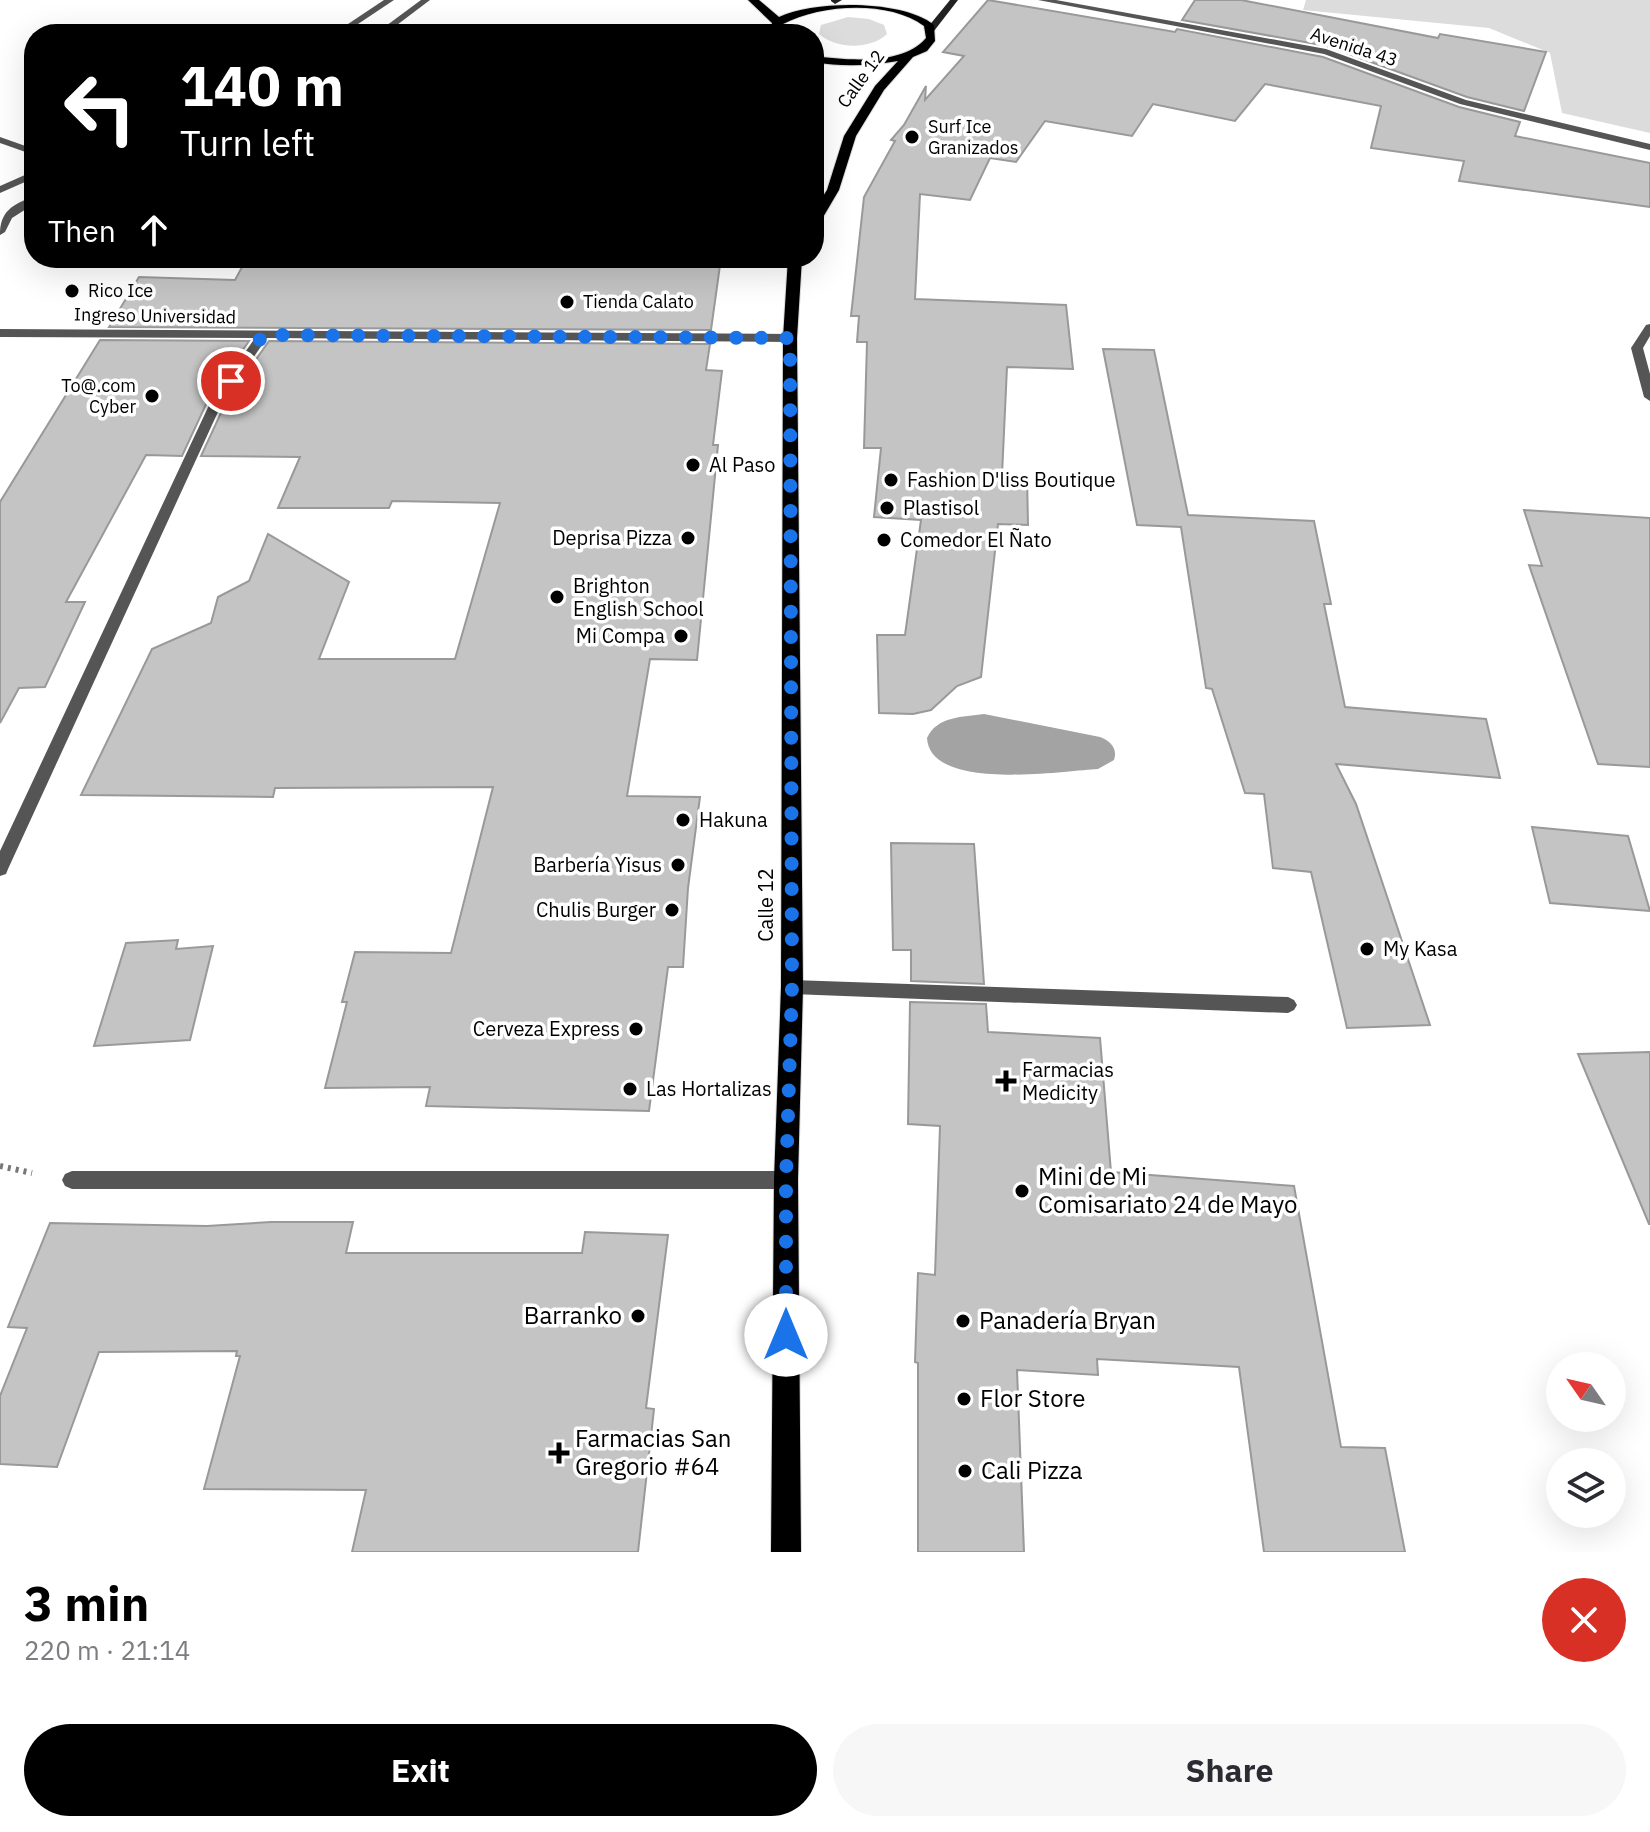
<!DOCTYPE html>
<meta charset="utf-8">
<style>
body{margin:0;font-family:"IBM Plex Sans",sans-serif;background:#f7f7f7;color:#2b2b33;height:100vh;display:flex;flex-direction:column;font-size:30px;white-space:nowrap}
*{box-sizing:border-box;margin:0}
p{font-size:26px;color:#7c7c81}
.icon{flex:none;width:44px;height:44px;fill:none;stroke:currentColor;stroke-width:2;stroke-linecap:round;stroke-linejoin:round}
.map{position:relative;height:1552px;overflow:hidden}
.sheet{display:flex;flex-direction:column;background:#fff;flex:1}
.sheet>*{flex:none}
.hud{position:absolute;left:24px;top:24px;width:800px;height:244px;border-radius:32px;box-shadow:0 8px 32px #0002;background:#000;color:#fff;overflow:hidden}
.needle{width:52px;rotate:304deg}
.controls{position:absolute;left:1546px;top:1352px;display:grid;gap:16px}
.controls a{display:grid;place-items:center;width:80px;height:80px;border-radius:50%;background:#fff;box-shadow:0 8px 32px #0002;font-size:40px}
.pin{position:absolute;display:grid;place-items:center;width:68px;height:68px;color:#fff;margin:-34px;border:4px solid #fff;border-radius:50%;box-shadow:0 2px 8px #0007}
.me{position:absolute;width:88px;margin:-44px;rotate:0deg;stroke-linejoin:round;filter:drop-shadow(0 0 6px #0008)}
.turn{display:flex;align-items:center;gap:28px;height:168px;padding:0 24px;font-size:36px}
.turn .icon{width:104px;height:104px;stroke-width:2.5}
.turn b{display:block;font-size:56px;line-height:68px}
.then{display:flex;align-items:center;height:76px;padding:0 24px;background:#0003;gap:16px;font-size:30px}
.round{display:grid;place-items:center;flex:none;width:84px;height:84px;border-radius:42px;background:#f7f7f7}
.summary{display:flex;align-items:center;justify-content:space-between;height:136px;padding:0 24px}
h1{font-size:48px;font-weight:700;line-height:60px;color:#000}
.cta{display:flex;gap:16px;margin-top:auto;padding:16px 24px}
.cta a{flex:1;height:92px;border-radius:48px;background:#000;color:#fff;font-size:32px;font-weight:700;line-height:92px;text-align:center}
.cta a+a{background:#f7f7f7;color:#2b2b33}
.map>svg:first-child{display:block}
.green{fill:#dcdcdc}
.water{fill:#a3a3a3}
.building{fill:#c4c4c4;stroke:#999;stroke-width:2}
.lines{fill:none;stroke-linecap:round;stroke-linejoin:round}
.primary-casing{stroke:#dbdbdb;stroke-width:2}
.path{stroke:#777;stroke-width:6;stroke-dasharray:3 5;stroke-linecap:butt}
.lane{fill:#555;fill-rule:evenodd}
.street{fill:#555;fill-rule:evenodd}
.secondary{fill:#222;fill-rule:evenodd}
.primary{fill:#000;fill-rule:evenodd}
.route{stroke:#1a73e8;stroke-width:14;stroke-dasharray:0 25.2}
.poi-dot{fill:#000;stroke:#fff;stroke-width:3}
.labels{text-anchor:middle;stroke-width:7;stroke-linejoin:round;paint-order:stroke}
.far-street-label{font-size:18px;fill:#000;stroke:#fff}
.far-poi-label{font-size:18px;fill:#000;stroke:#fff;text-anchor:start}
.poi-label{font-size:20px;fill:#000;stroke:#fff;text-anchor:start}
.street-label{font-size:20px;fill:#000;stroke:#fff}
.near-poi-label{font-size:24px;fill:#000;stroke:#fff;text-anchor:start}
</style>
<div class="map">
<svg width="1650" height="1552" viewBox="0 0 1650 1552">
<rect width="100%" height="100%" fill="#fff"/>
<g class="green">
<polygon points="1306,0 1650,0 1650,133 1562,113 1550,53 1489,28 1303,10"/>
<path d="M 848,17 L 869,19 L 884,25 L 887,34 C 870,50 836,49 819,34 L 821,25 Z"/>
</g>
<path class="water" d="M 984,714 L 1100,737 C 1110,741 1118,748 1114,760 L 1098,769 C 1062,771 930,792 927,738 C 937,716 963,717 984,714 Z"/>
<g class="building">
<polygon points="988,0 1175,32 1177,29 1323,57 1459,107 1520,122 1515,136 1650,163 1650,207 1459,181 1464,161 1371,148 1381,106 1265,84 1235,121 1153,104 1132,136 1045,121 1016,162 990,158 970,200 920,194 915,299 1066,305 1073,369 1007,367 1002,475 1027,476 1028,525 998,524 981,677 957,686 931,710 913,714 879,713 877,635 905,635 921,520 874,517 881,448 864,448 867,342 857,342 859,316 851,316 864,197 895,141 891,140 904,125 926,86 925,100 964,56 943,52"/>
<polygon points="1195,0 1241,0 1438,38 1440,34 1546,52 1524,111 1467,97 1327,46 1182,20"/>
<polygon points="247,258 721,258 711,330 109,327 139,277 235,280"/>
<polygon points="100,340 249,341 208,400 182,456 146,455 66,602 85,602 45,687 19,688 0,723 0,502"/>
<polygon points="269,341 710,344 706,370 722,371 713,445 718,445 697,660 650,659 627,796 700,797 688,888 683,967 668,967 649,1111 426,1106 430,1087 325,1088 347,1002 342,1002 355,952 451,953 493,787 275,788 273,797 81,795 152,649 211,623 218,597 249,581 268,534 349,582 319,659 455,659 500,503 392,501 389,508 278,508 300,457 201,456 226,402"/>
<polygon points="1103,349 1154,350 1188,515 1314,521 1331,604 1324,604 1345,707 1486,719 1500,778 1336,764 1356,804 1430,1025 1347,1028 1311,872 1273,868 1264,794 1245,793 1212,689 1206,688 1181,527 1137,525"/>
<polygon points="1524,510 1650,518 1650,767 1598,764 1529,565 1542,566"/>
<polygon points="1532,827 1628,836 1650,911 1550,903"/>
<polygon points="891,843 974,844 984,984 911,981 911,950 893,950"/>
<polygon points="178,940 176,949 213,946 190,1040 94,1046 126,943"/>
<polygon points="910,1002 986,1004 988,1032 1100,1038 1111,1172 1294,1186 1341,1447 1385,1448 1405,1552 1264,1552 1239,1367 1097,1359 1098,1375 1017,1370 1024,1552 918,1552 918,1363 915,1362 918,1273 935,1275 940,1126 908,1124"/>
<polygon points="1650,1052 1650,1224 1649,1224 1578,1054"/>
<polygon points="271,1222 353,1222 346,1253 582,1253 585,1232 668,1235 646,1408 654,1409 638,1552 352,1552 366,1490 204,1489 240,1356 236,1356 237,1351 99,1352 57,1467 0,1464 0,1396 27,1328 8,1327 50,1223 207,1226"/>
</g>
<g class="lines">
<defs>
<g id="primary">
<path d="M 748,0 L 759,0 L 779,17 C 816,0 903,0 934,25 L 935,41 L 927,51 L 913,57 L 884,90 L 856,136 L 839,190 L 819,224 L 814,225 L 814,210 L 827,190 L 844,136 L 875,86 L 898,61 C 870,66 841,67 814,62 L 814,56 C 846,60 903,66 926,38 L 924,26 C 889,0 821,4 783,24 L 780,34 L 770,34 L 772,23 Z"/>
<polygon points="788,258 802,258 797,338 803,987 798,1180 801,1552 771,1552 774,1180 781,987 783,338"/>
</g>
</defs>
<use href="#primary" class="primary-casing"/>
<polyline class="path" points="0,1166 32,1173"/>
<g class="lane">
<polygon points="384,0 394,0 343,34 333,34"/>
<polygon points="421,0 430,0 385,34 375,34"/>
<polygon points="0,137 34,149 34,155 0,143"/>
<polygon points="34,171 34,178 0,193 0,186"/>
<path d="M 34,196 L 34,204 L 12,218 L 5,232 L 0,235 C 0,211 12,205 34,196 Z"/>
<polygon points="792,980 1288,997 1294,1000 1297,1005 1294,1010 1288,1013 792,994 786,992 783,987 786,982"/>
</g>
<g class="street">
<polygon points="1038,0 1056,0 1326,49 1466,100 1650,144 1650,150 1460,104 1324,54"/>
<polygon points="1650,324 1650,336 1643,348 1650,374 1650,401 1644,397 1631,348 1646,325"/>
<polygon points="0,329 790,334 796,338 790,342 267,338 223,401 8,869 6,874 0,876 0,851 211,401 255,338 0,337"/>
<polygon points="72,1171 786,1171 793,1174 796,1180 793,1186 786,1189 72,1189 65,1186 62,1180 65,1174"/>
</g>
<g class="secondary">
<polygon points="842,0 835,4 831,1 831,0"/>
<polygon points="950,0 958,0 934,31 928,31 928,27"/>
</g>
<use href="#primary" class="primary"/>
</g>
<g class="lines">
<polyline class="route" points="231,381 263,335 790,338 792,987 786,1180 786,1335"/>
</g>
<g class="poi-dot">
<circle cx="912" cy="137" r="8"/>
<circle cx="72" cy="291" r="8"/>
<circle cx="567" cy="302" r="8"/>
<circle cx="152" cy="396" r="8"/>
<circle cx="693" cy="465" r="8"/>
<circle cx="891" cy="480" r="8"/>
<circle cx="887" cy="508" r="8"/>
<circle cx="688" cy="538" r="8"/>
<circle cx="884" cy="540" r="8"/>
<circle cx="557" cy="597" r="8"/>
<circle cx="681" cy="636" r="8"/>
<circle cx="683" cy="820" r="8"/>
<circle cx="678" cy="865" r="8"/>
<circle cx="672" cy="910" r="8"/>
<circle cx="1367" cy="949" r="8"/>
<circle cx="636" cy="1029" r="8"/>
<path d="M1002 1069h8v8h8v8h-8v8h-8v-8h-8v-8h8z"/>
<circle cx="630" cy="1089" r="8"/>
<circle cx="1022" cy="1191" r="8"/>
<circle cx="638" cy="1316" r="8"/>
<circle cx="963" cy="1321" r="8"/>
<circle cx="964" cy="1399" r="8"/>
<path d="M555 1441h8v8h8v8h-8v8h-8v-8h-8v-8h8z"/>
<circle cx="965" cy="1471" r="8"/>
</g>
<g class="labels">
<g class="far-street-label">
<text transform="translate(1354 47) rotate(18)" y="6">Avenida 43</text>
<text transform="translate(861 79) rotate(-54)" y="6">Calle 12</text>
<text transform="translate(155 316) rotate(1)" y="6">Ingreso Universidad</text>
</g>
<g class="far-poi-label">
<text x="928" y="133">Surf Ice<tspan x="928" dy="21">Granizados</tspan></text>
<text x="88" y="297">Rico Ice</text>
<text x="583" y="308">Tienda Calato</text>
<text x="136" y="392" text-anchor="end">To@.com<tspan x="136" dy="21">Cyber</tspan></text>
</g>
<g class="poi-label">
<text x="709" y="472">Al Paso</text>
<text x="907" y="487">Fashion D'liss Boutique</text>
<text x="903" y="515">Plastisol</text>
<text x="672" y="545" text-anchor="end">Deprisa Pizza</text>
<text x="900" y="547">Comedor El Ñato</text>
<text x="573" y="593">Brighton<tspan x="573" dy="23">English School</tspan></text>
<text x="665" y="643" text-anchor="end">Mi Compa</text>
<text x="699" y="827">Hakuna</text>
<text x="662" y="872" text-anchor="end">Barbería Yisus</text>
<text x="656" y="917" text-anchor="end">Chulis Burger</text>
<text x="1383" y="956">My Kasa</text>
<text x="620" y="1036" text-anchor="end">Cerveza Express</text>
<text x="1022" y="1077">Farmacias<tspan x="1022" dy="23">Medicity</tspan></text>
<text x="646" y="1096">Las Hortalizas</text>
</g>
<g class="street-label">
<text transform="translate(766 905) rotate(-90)" y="7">Calle 12</text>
</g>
<g class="near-poi-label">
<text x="1038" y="1185">Mini de Mi<tspan x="1038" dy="28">Comisariato 24 de Mayo</tspan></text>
<text x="622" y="1324" text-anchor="end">Barranko</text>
<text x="979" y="1329">Panadería Bryan</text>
<text x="980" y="1407">Flor Store</text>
<text x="575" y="1447">Farmacias San<tspan x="575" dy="28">Gregorio #64</tspan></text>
<text x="981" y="1479">Cali Pizza</text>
</g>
</g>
</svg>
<div class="controls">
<a><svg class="needle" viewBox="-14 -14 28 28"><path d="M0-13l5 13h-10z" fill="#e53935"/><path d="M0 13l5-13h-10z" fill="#7c7c81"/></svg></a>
<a><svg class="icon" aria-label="layers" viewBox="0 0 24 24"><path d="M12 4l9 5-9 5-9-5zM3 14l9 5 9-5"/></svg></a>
</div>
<div class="pin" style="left:231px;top:381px;background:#d93025"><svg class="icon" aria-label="arrive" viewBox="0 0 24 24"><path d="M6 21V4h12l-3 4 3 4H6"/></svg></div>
<svg class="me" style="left:786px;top:1335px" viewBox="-20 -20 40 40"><circle r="19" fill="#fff"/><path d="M0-13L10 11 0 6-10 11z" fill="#1a73e8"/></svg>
<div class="hud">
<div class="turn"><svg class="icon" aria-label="left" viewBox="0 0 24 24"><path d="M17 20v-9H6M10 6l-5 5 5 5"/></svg><div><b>140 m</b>Turn left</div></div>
<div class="then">Then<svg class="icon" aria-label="ahead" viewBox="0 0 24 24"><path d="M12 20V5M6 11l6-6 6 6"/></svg></div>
</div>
</div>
<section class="sheet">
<div class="summary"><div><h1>3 min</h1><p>220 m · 21:14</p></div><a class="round" style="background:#d93025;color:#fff"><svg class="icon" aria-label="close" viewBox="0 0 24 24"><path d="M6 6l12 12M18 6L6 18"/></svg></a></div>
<div class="cta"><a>Exit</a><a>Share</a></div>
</section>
